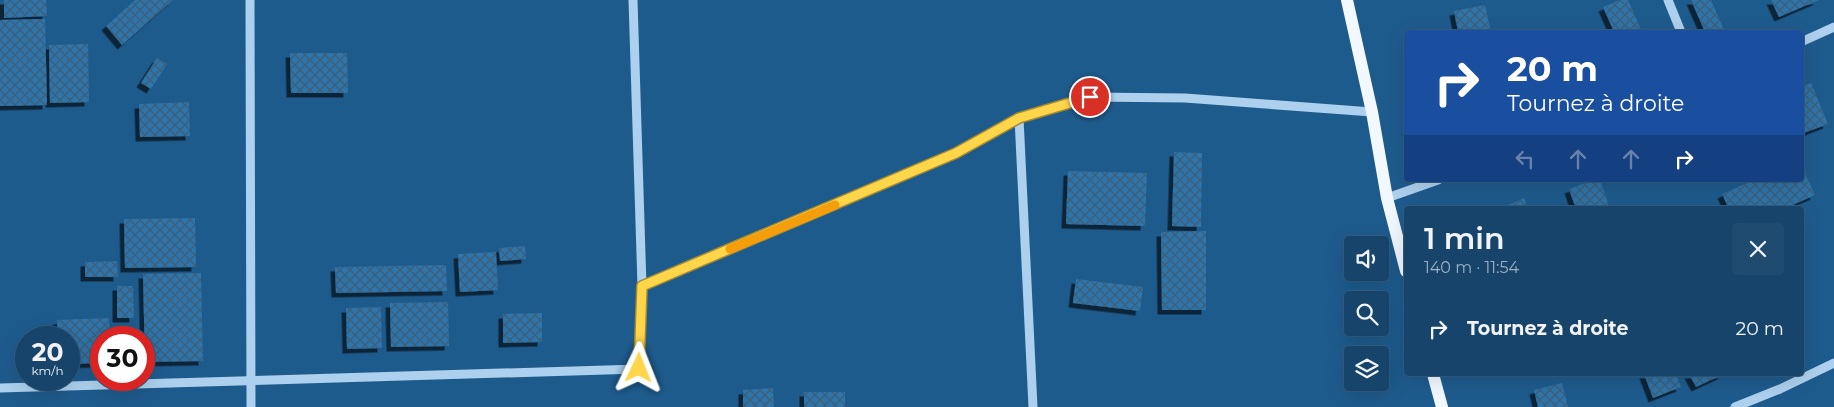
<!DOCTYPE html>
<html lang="fr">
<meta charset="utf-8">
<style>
body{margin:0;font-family:Montserrat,sans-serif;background:#1f4b70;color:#f1f3f6;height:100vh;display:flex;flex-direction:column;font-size:19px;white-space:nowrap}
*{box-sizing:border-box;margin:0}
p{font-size:16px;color:#9eb0c1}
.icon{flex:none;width:28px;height:28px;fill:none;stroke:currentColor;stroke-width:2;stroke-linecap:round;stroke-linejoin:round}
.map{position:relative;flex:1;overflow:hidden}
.panel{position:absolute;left:1404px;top:206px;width:400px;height:170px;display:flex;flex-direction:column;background:#16446a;border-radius:5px;box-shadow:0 5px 20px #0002,0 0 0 1px #355c7e}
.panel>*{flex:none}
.hud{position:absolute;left:1404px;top:30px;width:400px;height:152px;border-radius:5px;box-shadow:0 5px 20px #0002,0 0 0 1px #355c7e;background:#1a4fa0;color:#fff;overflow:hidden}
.controls{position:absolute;left:1344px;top:236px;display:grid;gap:10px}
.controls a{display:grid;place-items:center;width:45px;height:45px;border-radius:5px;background:#16446a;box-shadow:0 5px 20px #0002,0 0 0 1px #355c7e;font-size:25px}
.speed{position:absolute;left:15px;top:326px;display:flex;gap:10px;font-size:25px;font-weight:700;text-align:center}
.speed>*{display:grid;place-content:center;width:65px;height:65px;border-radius:50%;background:#16446a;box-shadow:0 5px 20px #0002,0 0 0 1px #355c7e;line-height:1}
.speed small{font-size:12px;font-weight:400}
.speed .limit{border:8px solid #d22;background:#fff;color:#111}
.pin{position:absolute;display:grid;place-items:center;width:42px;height:42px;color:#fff;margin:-21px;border:2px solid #fff;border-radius:50%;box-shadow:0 1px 5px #0007}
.me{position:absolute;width:55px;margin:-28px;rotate:2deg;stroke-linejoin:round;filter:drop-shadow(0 0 4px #0008)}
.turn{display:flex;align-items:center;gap:18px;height:105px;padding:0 20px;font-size:22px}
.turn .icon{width:65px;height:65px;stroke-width:2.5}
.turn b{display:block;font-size:35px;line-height:42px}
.lanes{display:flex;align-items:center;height:48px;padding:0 20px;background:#0003;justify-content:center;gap:25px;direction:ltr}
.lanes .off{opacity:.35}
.round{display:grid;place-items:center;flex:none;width:52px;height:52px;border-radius:5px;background:#1f4b70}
.summary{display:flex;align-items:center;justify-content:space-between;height:85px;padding:0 20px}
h1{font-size:30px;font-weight:600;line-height:38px}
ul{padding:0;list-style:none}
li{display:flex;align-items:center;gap:15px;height:75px;padding:0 20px}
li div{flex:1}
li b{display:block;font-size:19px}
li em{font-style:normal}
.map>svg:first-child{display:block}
.building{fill:url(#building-cross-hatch);filter:url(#shadow)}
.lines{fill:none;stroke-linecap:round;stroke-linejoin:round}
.minor{stroke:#acd0ed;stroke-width:9}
.major{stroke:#f2f8ff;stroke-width:12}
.route-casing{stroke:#a68a30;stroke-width:12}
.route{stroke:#ffd54a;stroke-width:9}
.slow{stroke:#f59e0b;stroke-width:9}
</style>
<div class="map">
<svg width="1834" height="407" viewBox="0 0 1834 407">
<defs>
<pattern id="building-cross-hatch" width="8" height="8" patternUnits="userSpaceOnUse" patternTransform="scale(1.25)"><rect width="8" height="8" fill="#2e74ab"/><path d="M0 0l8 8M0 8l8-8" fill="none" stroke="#3e5e77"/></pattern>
<filter id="shadow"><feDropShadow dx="-4.5" dy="4.5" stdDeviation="0" flood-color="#0009"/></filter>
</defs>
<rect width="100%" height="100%" fill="#1e5b8d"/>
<g class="building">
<polygon points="4,0 46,0 47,16 4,18"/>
<polygon points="135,0 173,0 122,45 106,26"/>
<polygon points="1620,0 1628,0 1642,32 1614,32 1603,7"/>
<polygon points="1691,0 1711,0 1725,32 1705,32"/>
<polygon points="1771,0 1819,0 1779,17"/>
<polygon points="1485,5 1491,32 1458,32 1454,11"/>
<polygon points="45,19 47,105 0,106 0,20"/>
<polygon points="88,44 89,102 50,103 49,45"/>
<polygon points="290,53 347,53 348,93 291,93"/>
<polygon points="157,58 167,64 151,89 141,83"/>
<polygon points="1811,83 1828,124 1801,134 1801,87"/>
<polygon points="189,102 190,136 140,137 139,104"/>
<polygon points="1174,152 1202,153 1201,227 1172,226"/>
<polygon points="1801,164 1815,195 1784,209 1729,209 1722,194 1754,180 1801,180"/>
<polygon points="1068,171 1147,173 1145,226 1066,224"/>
<polygon points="1594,180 1600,180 1610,209 1576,209 1569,189"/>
<polygon points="1524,198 1528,209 1499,209"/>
<polygon points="195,218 196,267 125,268 124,219"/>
<polygon points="1206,231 1206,310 1162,310 1161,232"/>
<polygon points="525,246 526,259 500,261 499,248"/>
<polygon points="496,252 498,290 460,292 458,254"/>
<polygon points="117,261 118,277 85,277 85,262"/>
<polygon points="446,265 447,291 336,293 335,267"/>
<polygon points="201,273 203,361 145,362 143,274"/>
<polygon points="1076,279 1143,287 1140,311 1073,303"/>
<polygon points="117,286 133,286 134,318 117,318"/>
<polygon points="448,302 449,346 391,347 390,303"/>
<polygon points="381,307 382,348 347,349 346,308"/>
<polygon points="542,313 542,342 503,343 503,314"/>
<polygon points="109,318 110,338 101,338 101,363 69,364 69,338 58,338 57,320"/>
<rect x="119" y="327" width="15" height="11"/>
<polygon points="1644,374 1676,374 1681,387 1653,398"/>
<polygon points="1689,374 1724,374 1696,387"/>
<polygon points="1562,383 1568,407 1538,407 1534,390"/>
<polygon points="773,388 774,407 743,407 743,390"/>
<rect x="804" y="392" width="41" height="15"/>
</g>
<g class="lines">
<g class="minor">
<polyline points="250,0 251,407"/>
<polyline points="1668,0 1681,32"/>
<polyline points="1801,42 1834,27"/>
<polyline points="1019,118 1033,407"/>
<polyline points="1387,198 1438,180"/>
<polyline points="642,286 956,153 1019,118 1090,97 1185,98 1372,112"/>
<polyline points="0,388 639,369 642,286 633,0"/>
<polyline points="1735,407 1780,389 1834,363"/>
</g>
<g class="major">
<polyline points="1347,0 1372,112 1387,198 1406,271"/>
<polyline points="1433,374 1442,407"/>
</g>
</g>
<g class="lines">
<defs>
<polyline id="route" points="639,368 642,286 956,153 1019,118 1090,97"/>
</defs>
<use href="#route" class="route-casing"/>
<use href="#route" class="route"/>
<polyline class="slow" points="730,249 835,205"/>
</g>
</svg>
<div class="controls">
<a><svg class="icon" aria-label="sound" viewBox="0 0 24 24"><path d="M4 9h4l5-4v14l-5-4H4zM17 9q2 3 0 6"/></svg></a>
<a><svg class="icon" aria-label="search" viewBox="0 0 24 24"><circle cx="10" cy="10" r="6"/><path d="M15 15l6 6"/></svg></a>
<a><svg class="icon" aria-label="layers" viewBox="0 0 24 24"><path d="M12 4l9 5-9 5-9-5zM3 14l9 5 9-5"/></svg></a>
</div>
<div class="speed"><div>20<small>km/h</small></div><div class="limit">30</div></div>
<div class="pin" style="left:1090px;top:97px;background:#d93025"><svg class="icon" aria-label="arrive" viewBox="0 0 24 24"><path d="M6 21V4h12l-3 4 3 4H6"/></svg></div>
<svg class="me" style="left:639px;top:368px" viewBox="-20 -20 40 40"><path d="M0-17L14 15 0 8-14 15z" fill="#ffd54a" stroke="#fff" stroke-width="4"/></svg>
<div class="hud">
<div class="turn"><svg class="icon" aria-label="right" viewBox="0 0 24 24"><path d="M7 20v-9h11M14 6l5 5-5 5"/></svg><div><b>20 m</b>Tournez à droite</div></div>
<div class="lanes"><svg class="icon off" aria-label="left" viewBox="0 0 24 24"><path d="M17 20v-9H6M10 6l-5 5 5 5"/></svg><svg class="icon off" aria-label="ahead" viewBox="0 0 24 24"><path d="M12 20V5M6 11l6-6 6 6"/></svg><svg class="icon off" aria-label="ahead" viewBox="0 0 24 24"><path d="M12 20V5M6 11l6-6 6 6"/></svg><svg class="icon" aria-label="right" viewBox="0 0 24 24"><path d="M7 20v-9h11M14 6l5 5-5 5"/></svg></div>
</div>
<section class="panel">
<div class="summary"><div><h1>1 min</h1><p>140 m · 11:54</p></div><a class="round"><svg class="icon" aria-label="close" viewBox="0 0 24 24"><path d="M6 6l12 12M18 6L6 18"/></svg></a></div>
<ul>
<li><svg class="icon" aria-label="right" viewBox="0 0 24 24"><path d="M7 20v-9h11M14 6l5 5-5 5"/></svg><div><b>Tournez à droite</b></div><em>20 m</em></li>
</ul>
</section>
</div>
